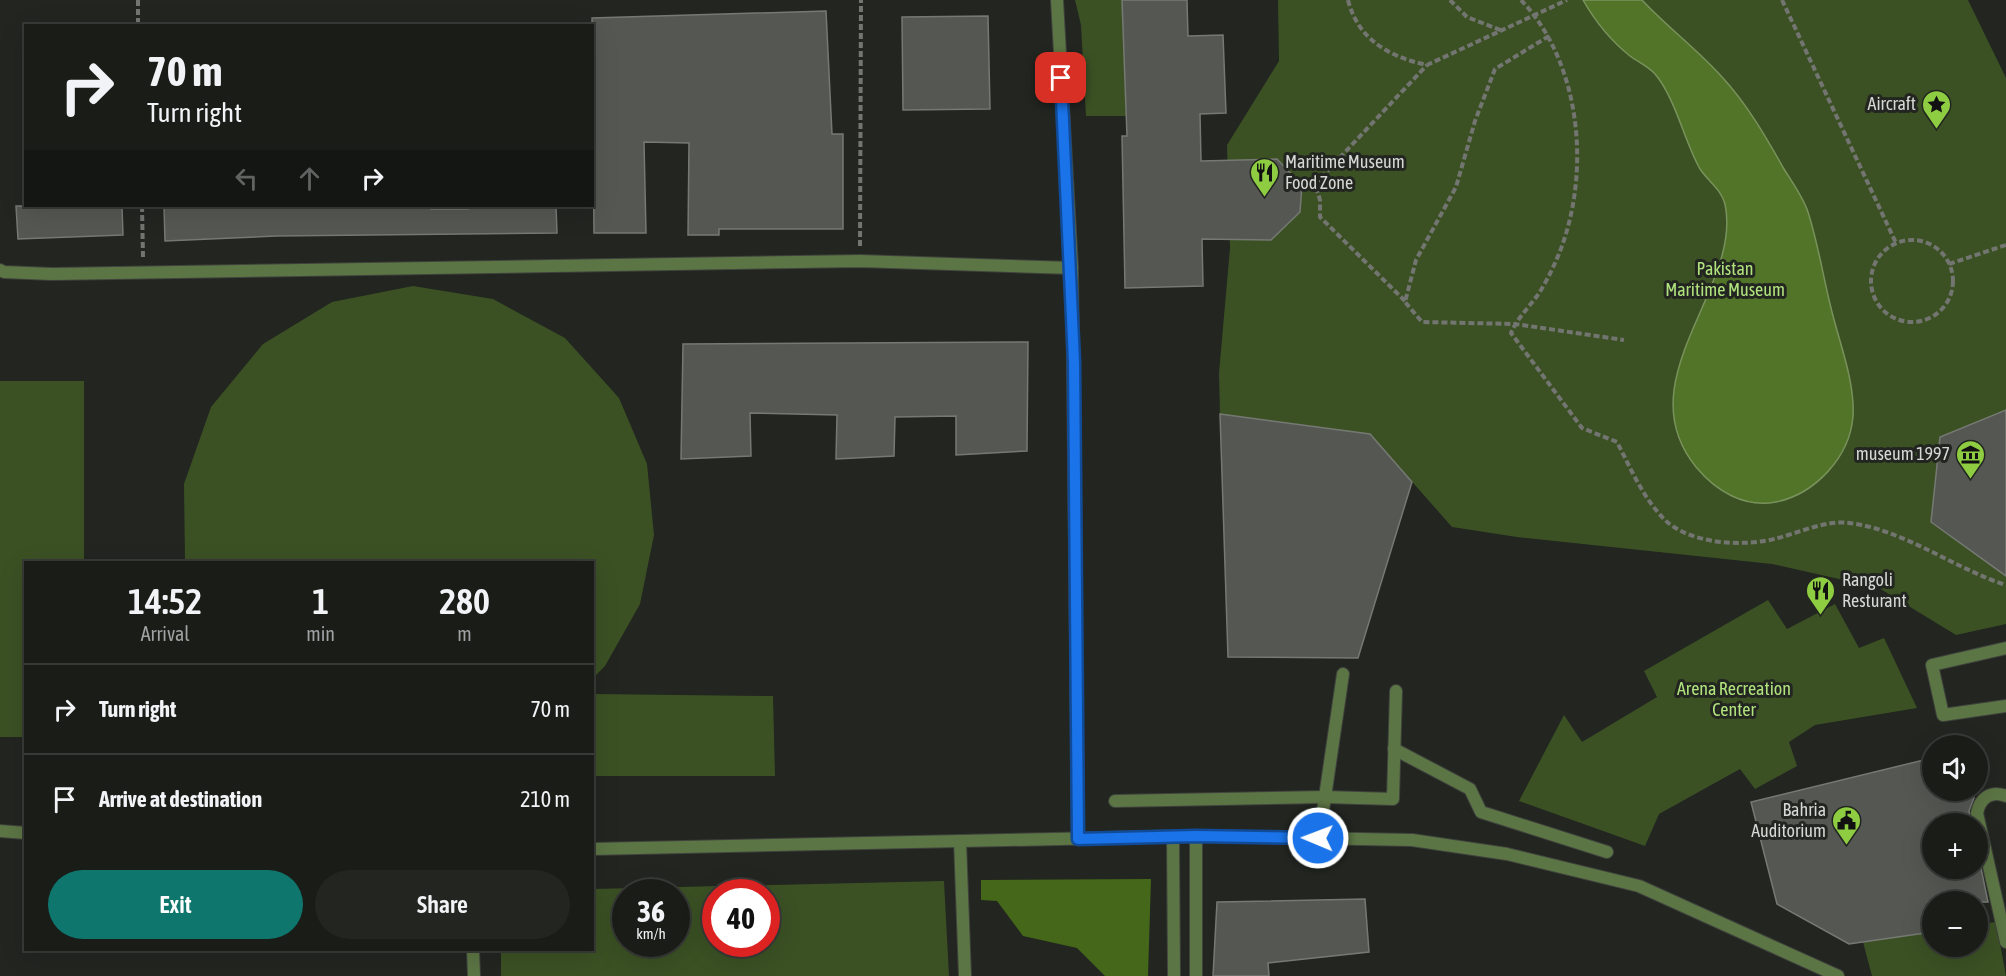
<!DOCTYPE html>
<meta charset="utf-8">
<style>
body{margin:0;font-family:"Asap Condensed",sans-serif;background:#232521;color:#f1f3f6;height:100vh;display:flex;flex-direction:column;font-size:22px;white-space:nowrap}
*{box-sizing:border-box;margin:0}
p{font-size:20px;color:#9fa1a2}
.icon{flex:none;width:33px;height:33px;fill:none;stroke:currentColor;stroke-width:2;stroke-linecap:round;stroke-linejoin:round}
.map{position:relative;flex:1;overflow:hidden}
.side{position:absolute;left:24px;top:561px;width:570px;height:390px;display:flex;flex-direction:column;background:#1a1c18;border-radius:0px;box-shadow:0 6px 24px #0002,0 0 0 2px #383a37}
.side>*{flex:none}
.banner{position:absolute;left:24px;top:24px;width:570px;height:183px;border-radius:0px;box-shadow:0 6px 24px #0002,0 0 0 2px #383a37;background:#1a1c18;color:#f1f3f6;overflow:hidden}
.buttons{position:absolute;left:1922px;top:735px;display:grid;gap:12px}
.buttons a{display:grid;place-items:center;width:66px;height:66px;border-radius:50%;background:#1a1c18;box-shadow:0 6px 24px #0002,0 0 0 2px #383a37;font-size:30px}
.speed{position:absolute;left:612px;top:879px;display:flex;gap:12px;font-size:30px;font-weight:700;text-align:center}
.speed>*{display:grid;place-content:center;width:78px;height:78px;border-radius:50%;background:#1a1c18;box-shadow:0 6px 24px #0002,0 0 0 2px #383a37;line-height:1}
.speed small{font-size:15px;font-weight:400}
.speed .limit{border:9px solid #d22;background:#fff;color:#111}
.pin{position:absolute;display:grid;place-items:center;width:51px;height:51px;color:#fff;margin:-26px;border-radius:12px;box-shadow:0 3px 9px #0006}
.me{position:absolute;width:66px;margin:-33px;rotate:271deg;stroke-linejoin:round;filter:drop-shadow(0 0 4px #0008)}
.turn{display:flex;align-items:center;gap:21px;height:126px;padding:0 24px;font-size:27px}
.turn .icon{width:78px;height:78px;stroke-width:2.5}
.turn b{display:block;font-size:42px;line-height:51px}
.lanes{display:flex;align-items:center;height:57px;padding:0 24px;background:#0003;justify-content:center;gap:30px;direction:ltr}
.lanes .off{opacity:.35}
.eta{display:flex;justify-content:space-evenly;align-items:center;height:102px;text-align:center}
.eta b{font-size:36px;font-weight:600;line-height:42px}
.primary-button{display:flex;gap:12px;margin-top:auto;padding:12px 24px}
.primary-button a{flex:1;height:69px;border-radius:36px;background:#0f766e;color:#fff;font-size:24px;font-weight:600;line-height:69px;text-align:center}
.primary-button a+a{background:#232521;color:#f1f3f6}
ul{padding:0;list-style:none}
li{display:flex;align-items:center;gap:18px;height:90px;padding:0 24px;border-top:2px solid #383a37}
li div{flex:1}
li b{display:block;font-size:22px}
li em{font-style:normal}
.map>svg:first-child{display:block}
.green{fill:#3b5124;fill-rule:evenodd}
.forest{fill:#446719}
.water{fill:#517428;stroke:#79925c;stroke-width:1.5}
.building{fill:#555852;stroke:#767973;stroke-width:1.5}
.lines{fill:none;stroke-linecap:round;stroke-linejoin:round}
.service-casing{stroke:#3f423d;stroke-width:14}
.minor-casing{stroke:#3f423d;stroke-width:14}
.tertiary-casing{stroke:#3f423d;stroke-width:14}
.path{stroke:#737571;stroke-width:4;stroke-dasharray:6 3;stroke-linecap:butt}
.service{stroke:#5c7544;stroke-width:12}
.minor{stroke:#5c7544;stroke-width:12}
.tertiary{stroke:#5c7544;stroke-width:12}
.route-casing{stroke:#114b97;stroke-width:15}
.route{stroke:#1a73e8;stroke-width:10}
.labels{text-anchor:middle;stroke-width:6;stroke-linejoin:round;paint-order:stroke}
.poi-label{font-size:18px;fill:#d6d8d5;stroke:#222520;text-anchor:end}
.park-label{font-size:18px;fill:#b0e37d;stroke:#222520}
</style>
<div class="map">
<svg width="2006" height="976" viewBox="0 0 2006 976">
<rect width="100%" height="100%" fill="#222520"/>
<g class="green">
<polygon points="1075,0 1122,0 1126,116 1086,116 1081,25"/>
<polygon points="1278,0 1968,0 2006,78 2006,624 1956,635 1879,588 1772,564 1517,537 1452,527 1370,434 1220,414 1219,373 1230,248 1227,145 1279,61"/>
<polygon points="413,286 493,299 565,338 619,398 647,464 654,535 640,604 605,666 593,678 592,562 185,562 184,484 211,407 263,344 332,302"/>
<polygon points="0,381 84,381 84,562 26,562 25,737 0,737"/>
<polygon points="1768,600 1787,629 1835,604 1859,648 1884,638 1917,708 1815,725 1789,742 1797,766 1755,789 1740,769 1659,814 1645,846 1519,801 1564,715 1582,742 1657,697 1644,671"/>
<polygon points="592,694 773,696 775,776 594,776"/>
<path d="M 944,881 L 949,976 L 501,976 L 501,950 L 592,950 L 593,889 ZM 676,892 L 676,944 L 626,944 L 626,892 ZM 766,892 L 766,944 L 716,944 L 716,892 Z"/>
<polygon points="1996,922 2006,976 1872,976 1863,942 1932,932 1932,946 1977,946 1977,925"/>
</g>
<polygon class="forest" points="1151,879 1148,976 1105,976 1077,948 1023,936 997,901 981,900 981,880"/>
<path class="water" d="M 1583,0 L 1642,0 C 1667,27 1697,49 1722,77 C 1747,104 1766,137 1784,169 C 1792,182 1803,197 1808,212 C 1818,243 1823,276 1831,308 C 1839,342 1855,381 1853,416 C 1850,457 1815,494 1776,502 C 1744,508 1716,491 1696,467 C 1625,380 1743,288 1725,204 C 1721,189 1708,181 1700,169 C 1685,143 1675,97 1655,74 C 1649,67 1638,62 1630,56 C 1611,41 1595,21 1583,0 Z"/>
<g class="building">
<polygon points="1122,0 1187,0 1188,36 1223,35 1226,113 1200,114 1201,161 1277,159 1302,185 1300,212 1271,240 1202,239 1203,286 1125,288 1122,136 1127,136"/>
<polygon points="826,11 832,134 843,134 843,229 719,229 719,235 688,235 689,143 644,142 646,233 594,233 592,18"/>
<polygon points="988,16 990,109 903,110 902,17"/>
<polygon points="16,206 122,206 123,235 18,239"/>
<polygon points="164,206 431,206 431,209 468,209 468,206 556,206 557,233 276,236 165,241"/>
<polygon points="1028,342 1027,451 956,455 956,416 895,417 894,456 836,459 837,415 750,413 751,456 681,459 683,344"/>
<polygon points="2006,410 2006,576 1931,522 1940,437"/>
<polygon points="1220,414 1370,434 1412,482 1358,658 1228,657"/>
<polygon points="1932,758 1932,790 1973,790 1974,798 1969,811 1971,824 1932,824 1932,868 1981,868 1988,902 1932,902 1932,932 1849,944 1777,904 1751,802"/>
<polygon points="1365,899 1369,952 1268,963 1269,976 1213,976 1217,902"/>
</g>
<g class="lines">
<defs>
<g id="service">
<polyline points="2006,648 1932,665 1943,715 2006,706"/>
<polyline points="1394,749 1470,789 1481,812 1607,852"/>
<path d="M 2006,796 C 1991,790 1980,798 1977,813 L 2006,942"/>
<polyline points="1115,801 1325,797 1393,799 1396,691"/>
<polyline points="1319,838 1343,674"/>
<polyline points="960,841 965,976"/>
<polyline points="473,950 474,976"/>
</g>
<g id="minor">
<polyline points="1057,0 1072,268 1078,839"/>
<polyline points="0,270 4,272 52,274 860,261 1072,268"/>
<polyline points="1196,836 1196,976"/>
<polyline points="1173,837 1174,976"/>
</g>
<g id="tertiary">
<polyline points="0,831 26,833"/>
<polyline points="592,849 1196,836 1412,840 1507,854 1639,886 1838,976"/>
</g>
</defs>
<use href="#service" class="service-casing"/>
<use href="#minor" class="minor-casing"/>
<use href="#tertiary" class="tertiary-casing"/>
<g class="path">
<polyline points="138,0 138,26"/>
<path d="M 1348,0 C 1358,40 1390,57 1427,65 L 1567,0"/>
<polyline points="1450,0 1467,17 1503,31"/>
<path d="M 1521,0 C 1584,66 1592,182 1555,263 C 1550,274 1544,286 1537,296 C 1528,308 1517,319 1511,333 L 1582,428 L 1617,442 C 1631,469 1643,498 1665,520 C 1691,545 1746,547 1778,538 C 1801,532 1826,520 1849,523 C 1903,529 1955,569 2006,585"/>
<polyline points="1782,0 1896,243"/>
<polyline points="1549,36 1495,69 1475,121 1456,187 1416,260 1405,302 1422,322 1515,324 1624,340"/>
<polyline points="142,206 143,257"/>
<circle cx="1912" cy="281" r="41"/>
<polyline points="860,246 861,0"/>
<polyline points="1949,264 2006,245"/>
<polyline points="1405,301 1320,217 1320,200 1315,184 1427,65"/>
</g>
<use href="#service" class="service"/>
<use href="#minor" class="minor"/>
<use href="#tertiary" class="tertiary"/>
</g>
<g class="lines">
<defs>
<polyline id="route" points="1061,78 1074,362 1078,839 1196,836 1318,838"/>
</defs>
<use href="#route" class="route-casing"/>
<use href="#route" class="route"/>
</g>
<defs>
<symbol id="sight-pin" viewBox="-11 -11 22 30"><path d="M0 17L-7.5 6A9.5 9.5 0 1 1 7.5 6Z" fill="#8ecd42" stroke="#222520"/><path d="M0-6L1.8-2.2L6-1.7L2.9 1.2L3.7 5.4L0 3.3L-3.7 5.4L-2.9 1.2L-6-1.7L-1.8-2.2Z" fill="#111"/></symbol>
<symbol id="restaurant-pin" viewBox="-11 -11 22 30"><path d="M0 17L-7.5 6A9.5 9.5 0 1 1 7.5 6Z" fill="#8ecd42" stroke="#222520"/><path d="M-5-6h1v4h1v-4h1v4h1v-4h1v5L-1.5 .5V6h-2V.5L-5-1ZM5-6V6H3V1.5H1.5Q1.5-4 5-6Z" fill="#111"/></symbol>
<symbol id="museum-pin" viewBox="-11 -11 22 30"><path d="M0 17L-7.5 6A9.5 9.5 0 1 1 7.5 6Z" fill="#8ecd42" stroke="#222520"/><path d="M0-6L6-3V-2H-6V-3ZM-5-1h2V3h-2ZM-1-1h2V3h-2ZM3-1h2V3H3ZM-6 4H6V6H-6Z" fill="#111"/></symbol>
<symbol id="civic-pin" viewBox="-11 -11 22 30"><path d="M0 17L-7.5 6A9.5 9.5 0 1 1 7.5 6Z" fill="#8ecd42" stroke="#222520"/><path d="M-.6-6.5H3V-4.5H.6V-3L4-1V1h2V6H-6V1h2V-1L-.6-3ZM-1.2 2.5V6h2.4V2.5Z" fill="#111"/></symbol>
</defs>
<g fill-rule="evenodd">
<use href="#sight-pin" x="1920" y="88" width="33" height="45"/>
<use href="#restaurant-pin" x="1248" y="156" width="33" height="45"/>
<use href="#museum-pin" x="1954" y="438" width="33" height="45"/>
<use href="#restaurant-pin" x="1804" y="574" width="33" height="45"/>
<use href="#civic-pin" x="1830" y="804" width="33" height="45"/>
</g>
<g class="labels">
<g class="poi-label">
<text x="1916" y="110">Aircraft</text>
<text x="1285" y="168" text-anchor="start">Maritime Museum<tspan x="1285" dy="21">Food Zone</tspan></text>
<text x="1950" y="460">museum 1997</text>
<text x="1842" y="586" text-anchor="start">Rangoli<tspan x="1842" dy="21">Resturant</tspan></text>
<text x="1826" y="816">Bahria<tspan x="1826" dy="21">Auditorium</tspan></text>
</g>
<g class="park-label">
<text x="1725" y="275">Pakistan<tspan x="1725" dy="21">Maritime Museum</tspan></text>
<text x="1734" y="695">Arena Recreation<tspan x="1734" dy="21">Center</tspan></text>
</g>
</g>
</svg>
<div class="buttons">
<a><svg class="icon" aria-label="sound" viewBox="0 0 24 24"><path d="M4 9h4l5-4v14l-5-4H4zM17 9q2 3 0 6"/></svg></a>
<a>+</a>
<a>−</a>
</div>
<div class="speed"><div>36<small>km/h</small></div><div class="limit">40</div></div>
<div class="pin" style="left:1061px;top:78px;background:#d93025"><svg class="icon" aria-label="arrive" viewBox="0 0 24 24"><path d="M6 21V4h12l-3 4 3 4H6"/></svg></div>
<svg class="me" style="left:1318px;top:838px" viewBox="-20 -20 40 40"><circle r="17" fill="#1a73e8" stroke="#fff" stroke-width="3"/><path d="M0-11L8 9 0 5-8 9z" fill="#fff"/></svg>
<div class="banner">
<div class="turn"><svg class="icon" aria-label="right" viewBox="0 0 24 24"><path d="M7 20v-9h11M14 6l5 5-5 5"/></svg><div><b>70 m</b>Turn right</div></div>
<div class="lanes"><svg class="icon off" aria-label="left" viewBox="0 0 24 24"><path d="M17 20v-9H6M10 6l-5 5 5 5"/></svg><svg class="icon off" aria-label="ahead" viewBox="0 0 24 24"><path d="M12 20V5M6 11l6-6 6 6"/></svg><svg class="icon" aria-label="right" viewBox="0 0 24 24"><path d="M7 20v-9h11M14 6l5 5-5 5"/></svg></div>
</div>
<section class="side">
<div class="eta">
<div><b>14:52</b><p>Arrival</p></div>
<div><b>1</b><p>min</p></div>
<div><b>280</b><p>m</p></div>
</div>
<ul>
<li><svg class="icon" aria-label="right" viewBox="0 0 24 24"><path d="M7 20v-9h11M14 6l5 5-5 5"/></svg><div><b>Turn right</b></div><em>70 m</em></li>
<li><svg class="icon" aria-label="arrive" viewBox="0 0 24 24"><path d="M6 21V4h12l-3 4 3 4H6"/></svg><div><b>Arrive at destination</b></div><em>210 m</em></li>
</ul>
<div class="primary-button"><a>Exit</a><a>Share</a></div>
</section>
</div>
